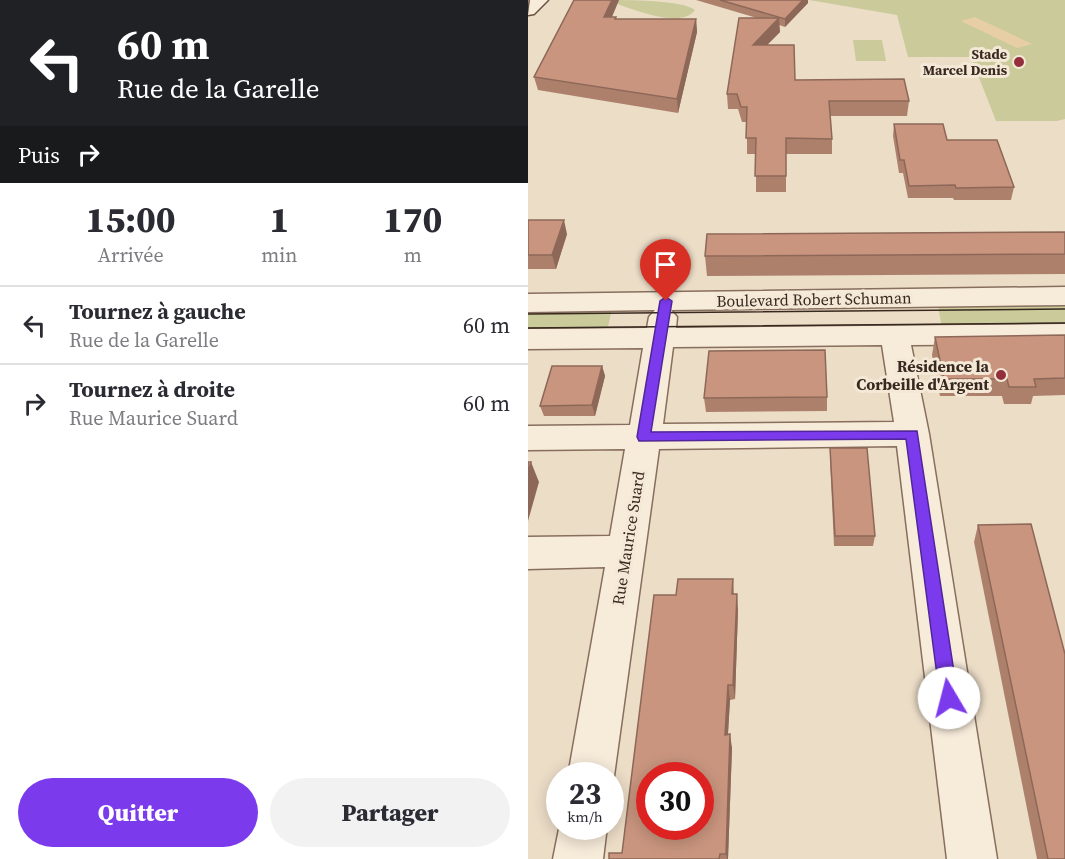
<!DOCTYPE html>
<html lang="fr">
<meta charset="utf-8">
<style>
body{margin:0;font-family:"Source Serif 4",serif;background:#f2f2f3;color:#2b2b33;height:100vh;display:flex;flex-direction:column;font-size:22px;white-space:nowrap}
*{box-sizing:border-box;margin:0}
p{font-size:20px;color:#7c7c81}
.icon{flex:none;width:33px;height:33px;fill:none;stroke:currentColor;stroke-width:2;stroke-linecap:round;stroke-linejoin:round}
.map{position:relative;flex:1;overflow:hidden}
.panel{display:flex;flex-direction:column;background:#fff;width:528px}
.panel>*{flex:none}
.hud{background:#202124;color:#fff;overflow:hidden}
.speed{position:absolute;left:18px;top:762px;display:flex;gap:12px;font-size:30px;font-weight:700;text-align:center}
.speed>*{display:grid;place-content:center;width:78px;height:78px;border-radius:50%;background:#fff;box-shadow:0 3px 15px #0003;line-height:1}
.speed small{font-size:15px;font-weight:400}
.speed .limit{border:9px solid #d22;background:#fff;color:#111}
.pin{position:absolute;display:grid;place-items:center;width:51px;height:51px;color:#fff;margin:-62px -26px;border-radius:50% 50% 50% 0;rotate:-45deg;box-shadow:0 0 6px #0007}
.pin .icon{rotate:45deg}
.me{position:absolute;width:66px;margin:-33px;rotate:352deg;stroke-linejoin:round;filter:drop-shadow(0 0 4px #0008)}
.turn{display:flex;align-items:center;gap:21px;height:126px;padding:0 18px;font-size:27px}
.turn .icon{width:78px;height:78px;stroke-width:2.5}
.turn b{display:block;font-size:42px;line-height:51px}
.then{display:flex;align-items:center;height:57px;padding:0 18px;background:#0003;gap:12px;font-size:22px}
.eta{display:flex;justify-content:space-evenly;align-items:center;height:102px;text-align:center}
.eta b{font-size:36px;font-weight:800;line-height:42px}
.button{display:flex;gap:12px;margin-top:auto;padding:12px 18px}
.button a{flex:1;height:69px;border-radius:36px;background:#7c3aed;color:#fff;font-size:24px;font-weight:800;line-height:69px;text-align:center}
.button a+a{background:#f2f2f3;color:#2b2b33}
ul{padding:0;list-style:none}
li{display:flex;align-items:center;gap:18px;height:78px;padding:0 18px;border-top:2px solid #e1e1e2}
li div{flex:1}
li b{display:block;font-size:22px}
li em{font-style:normal}
main{display:flex;flex:1;min-height:0}
.map>svg:first-child{display:block}
.green{fill:#caca9b}
.sand{fill:#e7cea5}
.lines{fill:none;stroke-linecap:round;stroke-linejoin:round}
.minor-casing{stroke:#876e5d;stroke-width:3}
.secondary-casing{stroke:#695040;stroke-width:3}
.minor{fill:#f7ebda;fill-rule:evenodd}
.secondary{fill:#f7ebda;fill-rule:evenodd}
.tram{stroke:#382920;stroke-width:1.5}
.wall{fill:#ad806c}
.shaded-wall{fill:#8d6858}
.building{fill:#c9957e;stroke:#8d6858;stroke-width:1.5;fill-rule:evenodd}
.route{fill:#7c3aed;stroke:#51269a;stroke-width:1.5}
.poi-dot{fill:#93303c;stroke:#f4e8d6;stroke-width:2}
.labels{text-anchor:middle;stroke-width:6;stroke-linejoin:round;paint-order:stroke}
.far-poi-label{font-size:14px;font-weight:bold;fill:#382920;stroke:#f4e8d6;text-anchor:end}
.street-label{font-size:16px;fill:#382920;stroke:#f4e8d6}
.poi-label{font-size:16px;font-weight:bold;fill:#382920;stroke:#f4e8d6;text-anchor:end}
</style>
<main>
<section class="panel">
<div class="hud">
<div class="turn"><svg class="icon" aria-label="left" viewBox="0 0 24 24"><path d="M17 20v-9H6M10 6l-5 5 5 5"/></svg><div><b>60 m</b>Rue de la Garelle</div></div>
<div class="then">Puis<svg class="icon" aria-label="right" viewBox="0 0 24 24"><path d="M7 20v-9h11M14 6l5 5-5 5"/></svg></div>
</div>
<div class="eta">
<div><b>15:00</b><p>Arrivée</p></div>
<div><b>1</b><p>min</p></div>
<div><b>170</b><p>m</p></div>
</div>
<ul>
<li><svg class="icon" aria-label="left" viewBox="0 0 24 24"><path d="M17 20v-9H6M10 6l-5 5 5 5"/></svg><div><b>Tournez à gauche</b><p>Rue de la Garelle</p></div><em>60 m</em></li>
<li><svg class="icon" aria-label="right" viewBox="0 0 24 24"><path d="M7 20v-9h11M14 6l5 5-5 5"/></svg><div><b>Tournez à droite</b><p>Rue Maurice Suard</p></div><em>60 m</em></li>
</ul>
<div class="button"><a>Quitter</a><a>Partager</a></div>
</section>
<div class="map">
<svg width="537" height="859" viewBox="0 0 537 859">
<rect width="100%" height="100%" fill="#ecddc7"/>
<g class="green">
<path d="M 78,0 C 98,0 155,0 167,10 C 152,31 98,6 78,0 Z"/>
<polygon points="281,0 537,0 537,119 529,121 468,121 443,57 380,57 369,15"/>
<polygon points="325,40 354,40 358,61 328,61"/>
<polygon points="537,305 537,327 414,328 410,306"/>
<polygon points="84,309 79,331 0,332 0,310"/>
</g>
<polygon class="sand" points="447,17 504,44 489,48 433,21"/>
<g class="lines">
<defs>
<g id="minor">
<path d="M 537,287 L 537,305 L 143,310 L 149,317 L 148,328 L 537,324 L 537,344 L 383,345 L 401,434 L 469,859 L 419,859 L 369,446 L 131,449 L 86,776 L 82,785 L 82,776 L 40,776 L 77,567 L 0,569 L 0,537 L 82,536 L 97,449 L 0,450 L 0,426 L 102,425 L 115,348 L 0,349 L 0,329 L 119,328 L 121,317 L 127,310 L 0,312 L 0,294 ZM 354,345 L 366,422 L 135,424 L 145,347 Z"/>
<polygon points="32,824 32,826 79,826 75,859 25,859"/>
</g>
<polygon id="secondary" points="2,0 20,0 6,14 0,15"/>
</defs>
<use href="#minor" class="minor-casing"/>
<use href="#secondary" class="secondary-casing"/>
<use href="#minor" class="minor"/>
<use href="#secondary" class="secondary"/>
<g class="tram">
<polyline points="0,314 537,309"/>
<polyline points="0,328 537,323"/>
</g>
</g>
<g class="wall">
<polygon points="46,0 91,0 84,17 88,17 88,19 168,19 169,32 150,113 10,90 6,77"/>
<polygon points="168,0 280,0 280,3 257,27 251,25 252,32 239,45 267,80 381,101 379,116 302,116 304,139 304,154 258,154 258,192 228,192 228,154 219,154 219,122 214,122 210,109 200,109 199,94 229,18"/>
<polygon points="366,124 419,140 486,187 483,200 426,200 425,198 380,198 375,173 371,173 365,136"/>
<polygon points="0,220 39,234 28,269 0,269"/>
<polygon points="537,232 537,274 179,276 177,256"/>
<polygon points="537,335 537,395 505,396 503,404 476,404 474,396 412,396 404,355 407,337"/>
<polygon points="74,366 77,376 67,416 16,416 12,406"/>
<polygon points="299,397 299,411 178,412 176,398"/>
<polygon points="302,448 347,536 345,546 306,546 302,458"/>
<polygon points="450,525 537,859 509,859 446,542"/>
<polygon points="205,579 206,594 210,610 207,699 202,700 200,735 204,748 200,859 81,859 94,853 148,595"/>
</g>
<g class="shaded-wall">
<polygon points="84,0 91,0 78,30 76,17"/>
<polygon points="275,0 280,0 280,3 257,27 257,19"/>
<polygon points="251,18 252,32 225,59 225,45"/>
<polygon points="168,19 169,32 150,113 149,99"/>
<polygon points="36,220 39,234 28,269 24,255"/>
<polygon points="74,366 77,376 67,416 64,405"/>
<polygon points="3,462 11,482 0,521 0,473"/>
<polygon points="209,594 210,610 207,699 205,685"/>
<polygon points="200,685 202,700 199,748 197,735"/>
<polygon points="202,734 204,748 200,859 199,859 198,854"/>
</g>
<g class="building">
<polygon points="46,0 84,0 76,17 88,17 87,19 168,19 149,99 6,77"/>
<polygon points="192,0 275,0 257,19"/>
<polygon points="211,18 251,18 225,45 266,45 267,80 376,79 381,101 301,101 304,139 258,138 258,176 227,176 228,138 218,138 219,107 213,107 209,94 199,94"/>
<polygon points="366,124 415,124 419,140 469,140 486,187 428,188 427,185 381,186 376,160 372,160"/>
<polygon points="0,220 36,220 24,255 0,255"/>
<polygon points="537,232 537,254 177,256 179,234"/>
<polygon points="537,335 537,378 506,379 508,387 481,387 479,379 416,379 407,337"/>
<polygon points="297,350 299,397 176,398 181,351"/>
<polygon points="24,366 74,366 64,405 12,406"/>
<polygon points="302,448 339,448 347,536 307,536"/>
<polygon points="0,462 3,462 0,473"/>
<polygon points="503,524 537,654 537,859 520,859 450,525"/>
<path d="M 150,579 L 205,579 L 204,594 L 209,594 L 205,685 L 200,685 L 197,735 L 202,734 L 198,854 L 192,854 L 191,859 L 81,859 L 81,853 L 94,853 L 126,595 L 148,595 ZM 122,776 L 172,776 L 172,826 L 122,826 Z"/>
</g>
<polygon class="route" points="138,297 144,301 123,432 389,431 430,698 428,704 421,706 415,704 412,698 378,439 111,441 109,437 132,301"/>
<g class="poi-dot">
<circle cx="491" cy="62" r="6"/>
<circle cx="473" cy="375" r="6"/>
</g>
<g class="labels">
<g class="far-poi-label">
<text x="479" y="59">Stade<tspan x="479" dy="16">Marcel Denis</tspan></text>
</g>
<g class="street-label">
<text transform="translate(286 299) rotate(-1)" y="6">Boulevard Robert Schuman</text>
<text transform="translate(100 538) rotate(-81)" y="6">Rue Maurice Suard</text>
</g>
<g class="poi-label">
<text x="461" y="372">Résidence la<tspan x="461" dy="18">Corbeille d'Argent</tspan></text>
</g>
</g>
</svg>
<div class="speed"><div>23<small>km/h</small></div><div class="limit">30</div></div>
<div class="pin" style="left:138px;top:301px;background:#d93025"><svg class="icon" aria-label="arrive" viewBox="0 0 24 24"><path d="M6 21V4h12l-3 4 3 4H6"/></svg></div>
<svg class="me" style="left:421px;top:698px" viewBox="-20 -20 40 40"><circle r="19" fill="#fff"/><path d="M0-13L10 11 0 6-10 11z" fill="#7c3aed"/></svg>
</div>
</main>
